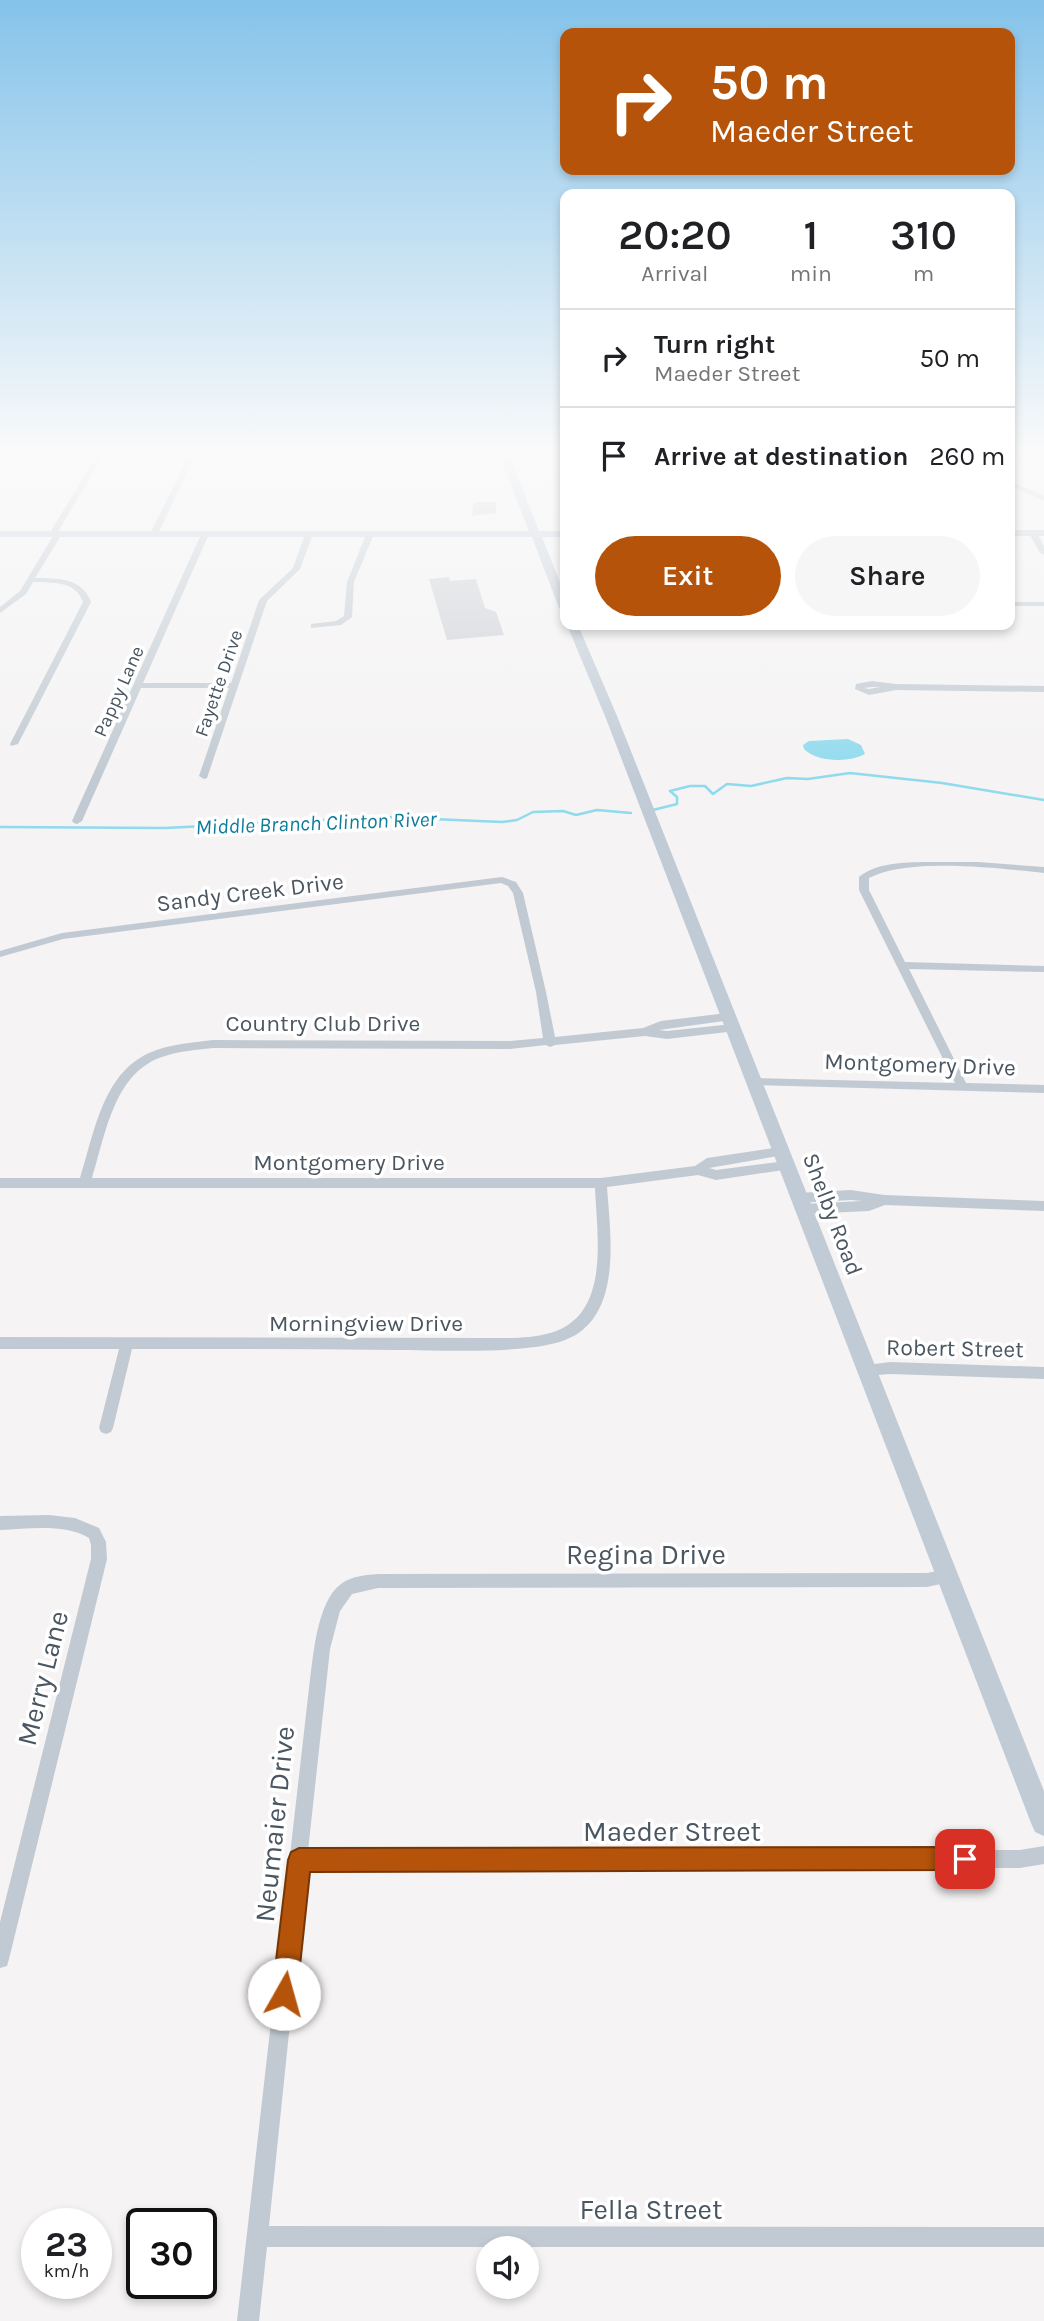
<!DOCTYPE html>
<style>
body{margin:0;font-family:Karla,sans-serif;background:#f6f6f6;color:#202124;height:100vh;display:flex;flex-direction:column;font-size:26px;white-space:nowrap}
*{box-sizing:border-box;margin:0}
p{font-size:23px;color:#757577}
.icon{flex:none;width:38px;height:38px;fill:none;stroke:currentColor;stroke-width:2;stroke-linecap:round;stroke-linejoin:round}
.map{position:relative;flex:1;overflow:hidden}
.side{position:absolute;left:560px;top:189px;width:455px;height:441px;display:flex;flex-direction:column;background:#fff;border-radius:14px;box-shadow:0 4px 10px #0003}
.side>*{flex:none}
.top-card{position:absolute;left:560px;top:28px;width:455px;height:147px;border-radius:14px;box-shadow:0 4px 10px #0003;background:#b45309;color:#fff;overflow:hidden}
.controls{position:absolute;left:476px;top:2236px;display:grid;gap:14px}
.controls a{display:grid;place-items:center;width:63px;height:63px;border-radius:50%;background:#fff;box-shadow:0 4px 10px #0003;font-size:35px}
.speed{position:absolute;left:21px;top:2208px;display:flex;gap:14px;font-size:35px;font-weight:700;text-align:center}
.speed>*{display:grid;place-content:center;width:91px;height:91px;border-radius:50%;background:#fff;box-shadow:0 4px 10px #0003;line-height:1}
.speed small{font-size:18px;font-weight:400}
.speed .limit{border:4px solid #111;border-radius:10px;background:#fff;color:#111}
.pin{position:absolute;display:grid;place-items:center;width:60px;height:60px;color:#fff;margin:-30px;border-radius:14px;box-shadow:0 4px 10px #0006}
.me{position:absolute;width:77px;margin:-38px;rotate:7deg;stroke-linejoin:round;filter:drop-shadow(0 0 5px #0008)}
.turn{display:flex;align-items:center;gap:24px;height:147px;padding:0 35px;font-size:32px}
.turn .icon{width:91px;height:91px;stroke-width:2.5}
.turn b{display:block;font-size:49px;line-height:60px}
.eta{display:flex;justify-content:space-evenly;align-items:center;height:119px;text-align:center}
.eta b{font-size:42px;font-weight:600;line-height:49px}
.action{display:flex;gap:14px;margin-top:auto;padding:14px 35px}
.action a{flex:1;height:80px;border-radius:42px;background:#b45309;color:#fff;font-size:28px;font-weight:600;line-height:80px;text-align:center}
.action a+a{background:#f6f6f6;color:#202124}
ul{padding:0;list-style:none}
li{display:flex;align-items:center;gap:21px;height:98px;padding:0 35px;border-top:2px solid #e0e0e0}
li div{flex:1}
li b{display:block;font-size:26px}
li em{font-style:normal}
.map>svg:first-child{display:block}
.water{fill:#90daee}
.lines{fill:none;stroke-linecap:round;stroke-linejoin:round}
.stream{stroke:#90daee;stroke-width:2.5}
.building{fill:#cdcfd5}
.street{fill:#c1cad2;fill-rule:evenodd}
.secondary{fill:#c1cbd6;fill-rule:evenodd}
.route{fill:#b45309;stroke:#753606;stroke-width:2}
.labels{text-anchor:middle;stroke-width:7;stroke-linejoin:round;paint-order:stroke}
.far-street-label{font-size:19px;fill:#4a5661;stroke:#fff}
.far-water-label{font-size:21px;font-style:italic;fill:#0c7c9b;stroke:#fff}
.street-label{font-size:23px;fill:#4a5661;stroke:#fff}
.near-street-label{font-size:28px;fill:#4a5661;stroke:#fff}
</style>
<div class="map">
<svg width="1044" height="2321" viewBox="0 0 1044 2321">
<rect width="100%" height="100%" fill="#f5f3f3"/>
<path class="water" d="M 848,739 L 861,745 L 865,754 C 849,763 816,762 804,749 L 803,745 L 809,741 Z"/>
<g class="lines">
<g class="stream">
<polyline points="653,810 677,804 677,797 670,791 690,786 705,786 713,794 727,784 751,786 787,778 808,779 850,773 942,783 1044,800"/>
<polyline points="0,827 165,828 386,817 502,822 517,820 533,812 563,811 576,815 597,810 631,813"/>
</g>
</g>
<g class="building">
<polygon points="477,502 496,502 496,513 472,516 473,504"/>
<polygon points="449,577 450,581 476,579 485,608 496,612 504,635 447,640 429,579"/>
</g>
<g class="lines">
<g class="street">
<polygon points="0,455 7,455 0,460"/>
<path d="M 97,455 L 103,455 L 58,532 L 62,534 L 35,578 C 58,578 82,578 91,602 L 18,744 L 11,746 L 10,744 L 83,602 C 75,580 52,583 33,582 L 26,594 L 0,613 L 0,607 L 20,591 L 53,536 L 49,534 Z"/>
<polygon points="189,455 195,455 158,534 151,536 150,534"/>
<polygon points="1010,481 1044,496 1044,501 1010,485"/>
<polygon points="1033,531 1036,531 1044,546 1044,555 1040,553 1029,533"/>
<polygon points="202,532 209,534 143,683 231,683 259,600 293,568 305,534 309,532 313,534 300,569 267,601 207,778 204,779 199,776 229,688 141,688 82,821 77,824 74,823 72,821"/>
<polygon points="367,532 374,534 354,582 352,617 341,625 311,628 311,624 336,621 344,616 347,582"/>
<rect x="1010" y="602" width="34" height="4"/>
<path d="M 872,681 L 896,684 L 1044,686 L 1044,692 L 896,690 L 869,695 L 855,689 L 856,684 ZM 872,687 L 880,687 L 869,689 L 864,688 Z"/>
<path d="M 921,862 L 978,862 L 1044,867 L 1044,873 C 999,868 908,857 869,878 L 869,890 L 905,962 L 1044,966 L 1044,972 L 909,969 L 966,1083 L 1044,1085 L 1044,1093 L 750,1085 L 748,1082 L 750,1079 L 754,1078 L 955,1083 L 859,890 L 859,877 C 876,863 900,863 921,862 Z"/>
<path d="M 502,877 L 516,882 L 523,893 L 546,992 L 555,1037 L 643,1028 L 661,1021 L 727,1013 L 731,1014 L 733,1017 L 731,1020 L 659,1030 L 667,1031 L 732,1024 L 736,1025 L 738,1028 L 736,1031 L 667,1039 L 645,1036 L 555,1045 L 550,1047 L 546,1045 L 510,1049 L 213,1048 C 195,1050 177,1051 159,1058 C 113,1076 105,1137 92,1178 L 601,1178 L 695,1166 L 707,1158 L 780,1147 L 784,1149 L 786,1152 L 784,1155 L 709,1168 L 716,1170 L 786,1161 L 790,1163 L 792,1166 L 790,1169 L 716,1180 L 698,1175 L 607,1187 C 610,1230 621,1302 580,1332 C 568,1341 550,1345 535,1347 C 489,1353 440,1350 392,1350 C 306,1349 219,1349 132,1349 L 113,1428 L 111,1432 L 106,1434 L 101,1432 L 99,1428 L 119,1349 L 0,1349 L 0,1337 L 485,1338 C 506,1338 529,1339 550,1333 C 611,1316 597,1237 595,1188 L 0,1188 L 0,1178 L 80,1178 C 94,1135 102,1074 149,1053 C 169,1044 191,1043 213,1040 L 510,1041 L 543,1038 L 536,992 L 513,893 L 508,886 L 501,883 L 63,939 L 0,957 L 0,951 L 62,933 Z"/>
<polygon points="851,1190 884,1195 1044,1201 1044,1211 885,1205 869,1211 803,1214 799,1212 797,1209 799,1206 803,1204 862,1201 851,1200 798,1203 794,1201 792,1198 794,1195 798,1193"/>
<polygon points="890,1362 1044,1367 1044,1379 890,1374 865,1376 860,1374 858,1370 860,1366"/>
<path d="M 49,1515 L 75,1518 L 99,1528 L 106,1542 L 107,1559 L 9,1959 L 7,1966 L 0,1968 L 0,1922 L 91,1559 L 91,1545 L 89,1538 C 64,1523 28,1529 0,1530 L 0,1516 Z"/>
<path d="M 948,1569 L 954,1571 L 956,1576 L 954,1581 L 927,1587 L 378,1588 L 352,1594 L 340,1611 L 330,1649 L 308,1851 L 1020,1850 L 1044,1846 L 1044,1864 L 1020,1868 L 306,1869 L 269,2226 L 1044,2227 L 1044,2247 L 267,2247 L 259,2321 L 237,2321 L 309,1688 C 313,1660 316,1602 341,1584 C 351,1576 366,1575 378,1574 L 927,1573 Z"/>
</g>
<g class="secondary">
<polygon points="499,455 509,455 539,531 565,531 565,537 542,537 565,595 565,611 559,608 532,537 0,537 0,531 529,531"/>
<rect x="1010" y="530" width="34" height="6"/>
<polygon points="567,625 578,625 617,716 1044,1791 1044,1836 1035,1832 1031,1823 605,716"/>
</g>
</g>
<linearGradient id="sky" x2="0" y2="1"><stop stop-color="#85c3ea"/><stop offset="0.58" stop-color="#fafafa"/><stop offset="1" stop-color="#fafafa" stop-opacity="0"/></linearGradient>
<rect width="1044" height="780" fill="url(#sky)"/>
<polygon class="route" points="965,1847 973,1850 977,1859 973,1867 965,1870 310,1872 297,1994 293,2003 284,2007 275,2003 272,1994 288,1860 291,1852 299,1848"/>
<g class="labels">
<g class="far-street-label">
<text transform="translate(218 683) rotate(-71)" y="7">Fayette Drive</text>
<text transform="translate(118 691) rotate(-66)" y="7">Pappy Lane</text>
</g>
<g class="far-water-label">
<text transform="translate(316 823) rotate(-2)" y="7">Middle Branch Clinton River</text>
</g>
<g class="street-label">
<text transform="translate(250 892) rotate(-7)" y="8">Sandy Creek Drive</text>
<text x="323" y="1031">Country Club Drive</text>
<text transform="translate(920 1064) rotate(2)" y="8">Montgomery Drive</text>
<text x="349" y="1170">Montgomery Drive</text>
<text transform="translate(833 1214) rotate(69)" y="8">Shelby Road</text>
<text x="366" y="1331">Morningview Drive</text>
<text transform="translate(955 1348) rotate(1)" y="8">Robert Street</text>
</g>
<g class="near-street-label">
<text x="646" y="1564">Regina Drive</text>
<text transform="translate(42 1678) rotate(-76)" y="10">Merry Lane</text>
<text transform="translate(274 1824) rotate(-84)" y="10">Neumaier Drive</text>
<text x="672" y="1841">Maeder Street</text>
<text x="651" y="2219">Fella Street</text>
</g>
</g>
</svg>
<div class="controls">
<a><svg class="icon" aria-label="sound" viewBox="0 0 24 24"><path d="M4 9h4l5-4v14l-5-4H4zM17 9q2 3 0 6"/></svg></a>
</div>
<div class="speed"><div>23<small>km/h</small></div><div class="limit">30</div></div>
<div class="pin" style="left:965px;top:1859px;background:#d93025"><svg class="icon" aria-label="arrive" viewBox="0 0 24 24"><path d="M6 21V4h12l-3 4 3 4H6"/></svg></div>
<svg class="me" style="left:284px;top:1994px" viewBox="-20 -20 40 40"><circle r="19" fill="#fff"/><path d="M0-13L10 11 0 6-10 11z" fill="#b45309"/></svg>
<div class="top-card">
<div class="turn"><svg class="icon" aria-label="right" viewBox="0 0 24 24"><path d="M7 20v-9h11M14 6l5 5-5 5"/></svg><div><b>50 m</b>Maeder Street</div></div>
</div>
<section class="side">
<div class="eta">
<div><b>20:20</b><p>Arrival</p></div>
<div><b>1</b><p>min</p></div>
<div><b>310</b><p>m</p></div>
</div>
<ul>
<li><svg class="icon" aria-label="right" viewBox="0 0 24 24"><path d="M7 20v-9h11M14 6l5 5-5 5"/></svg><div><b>Turn right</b><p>Maeder Street</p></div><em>50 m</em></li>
<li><svg class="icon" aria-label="arrive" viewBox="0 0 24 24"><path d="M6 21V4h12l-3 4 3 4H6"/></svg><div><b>Arrive at destination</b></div><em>260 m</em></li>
</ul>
<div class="action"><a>Exit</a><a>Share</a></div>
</section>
</div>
